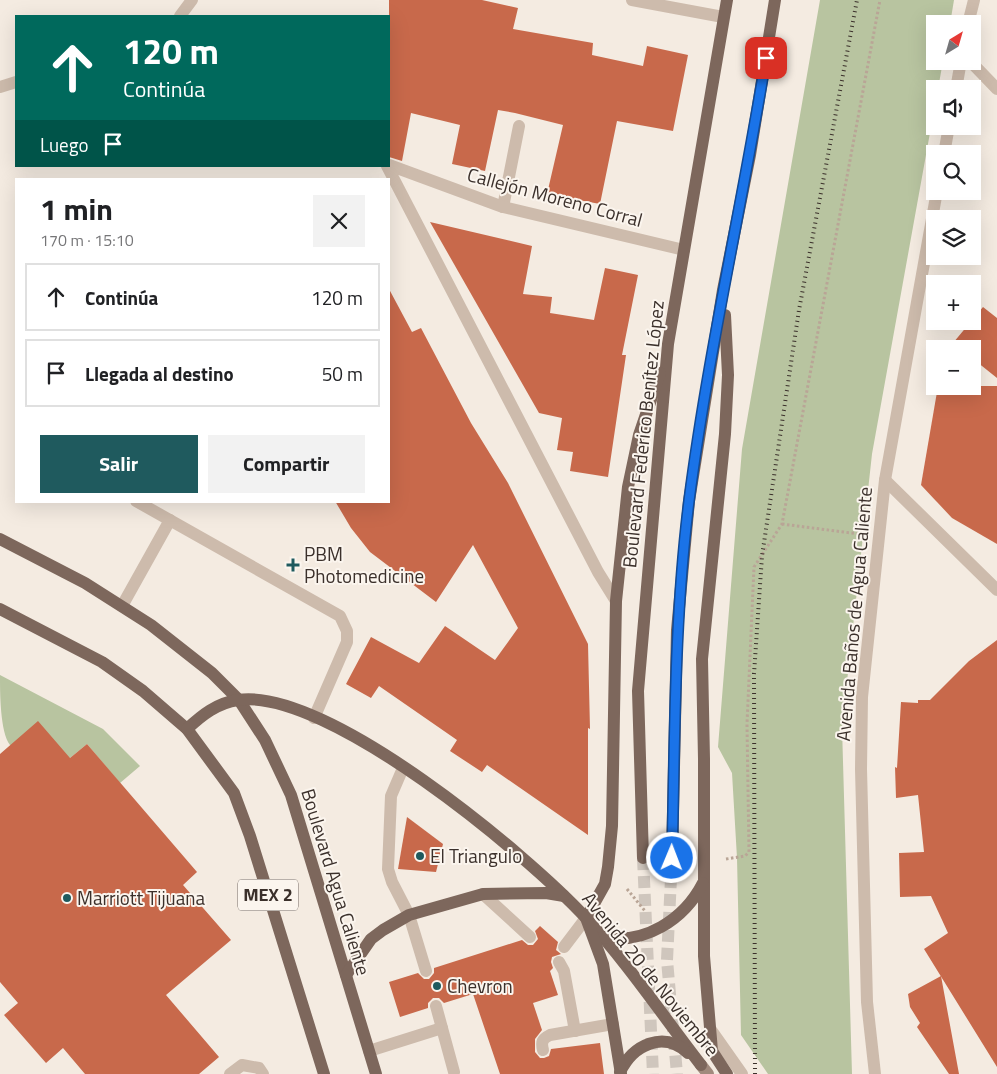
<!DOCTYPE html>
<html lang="es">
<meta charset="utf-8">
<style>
body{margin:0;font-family:"Titillium Web",sans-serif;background:#f2f2f2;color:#202124;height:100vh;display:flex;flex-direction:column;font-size:19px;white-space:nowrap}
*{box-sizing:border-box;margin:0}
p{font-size:16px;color:#757577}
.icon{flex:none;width:28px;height:28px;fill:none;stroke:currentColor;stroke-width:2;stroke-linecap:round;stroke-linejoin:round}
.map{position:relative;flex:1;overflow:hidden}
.drawer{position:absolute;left:15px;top:178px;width:375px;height:325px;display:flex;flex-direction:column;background:#fff;border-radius:0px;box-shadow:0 5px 20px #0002}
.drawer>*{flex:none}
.banner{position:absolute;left:15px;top:15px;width:375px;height:152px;border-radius:0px;box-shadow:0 5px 20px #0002;background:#00695c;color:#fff;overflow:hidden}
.needle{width:32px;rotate:37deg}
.fabs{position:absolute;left:926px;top:15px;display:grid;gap:10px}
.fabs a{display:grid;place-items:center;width:55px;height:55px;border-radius:0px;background:#fff;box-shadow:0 5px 20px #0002;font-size:25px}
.pin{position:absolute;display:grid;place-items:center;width:42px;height:42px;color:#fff;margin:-21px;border-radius:10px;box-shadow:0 2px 8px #0006}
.me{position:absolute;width:55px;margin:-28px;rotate:1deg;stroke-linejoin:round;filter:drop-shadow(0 0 4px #0008)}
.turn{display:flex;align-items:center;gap:18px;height:105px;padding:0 25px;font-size:22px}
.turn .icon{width:65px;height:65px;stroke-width:2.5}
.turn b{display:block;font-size:35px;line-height:42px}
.then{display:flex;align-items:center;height:48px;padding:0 25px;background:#0003;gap:10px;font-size:19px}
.round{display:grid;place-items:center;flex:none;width:52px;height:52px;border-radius:0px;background:#f2f2f2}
.overview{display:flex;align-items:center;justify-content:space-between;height:85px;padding:0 25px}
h1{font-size:30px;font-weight:700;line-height:38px}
.cta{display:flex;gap:10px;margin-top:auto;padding:10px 25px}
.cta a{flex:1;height:58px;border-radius:0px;background:#1f5a5e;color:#fff;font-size:20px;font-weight:700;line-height:58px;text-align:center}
.cta a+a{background:#f2f2f2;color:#202124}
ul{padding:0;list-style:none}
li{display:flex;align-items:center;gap:15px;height:68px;margin:0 10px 8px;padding:0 15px;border:2px solid #e0e0e0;border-radius:0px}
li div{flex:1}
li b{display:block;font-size:19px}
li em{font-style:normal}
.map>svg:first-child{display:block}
.green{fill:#b8c4a0}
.building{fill:#c8694b}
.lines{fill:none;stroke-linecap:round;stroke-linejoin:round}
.primary-tunnel{stroke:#cfc6bd;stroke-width:12;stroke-dasharray:12 6;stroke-linecap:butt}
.path{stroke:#b9a596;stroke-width:3;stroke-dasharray:2.5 2.5;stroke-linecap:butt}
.service{stroke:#cdbbac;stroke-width:12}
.minor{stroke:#cdbbac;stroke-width:12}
.tertiary{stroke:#cdbbac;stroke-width:12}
.secondary{stroke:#a18a7d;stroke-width:12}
.primary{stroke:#7d675c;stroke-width:12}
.rail{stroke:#3b302b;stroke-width:4;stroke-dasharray:1 4;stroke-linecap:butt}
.route-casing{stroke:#114b97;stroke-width:12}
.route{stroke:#1a73e8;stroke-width:9}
.poi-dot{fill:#1f5a5e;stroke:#fbf5ee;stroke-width:2}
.labels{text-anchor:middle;stroke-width:4;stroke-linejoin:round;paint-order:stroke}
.shield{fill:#fbf5ee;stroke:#756b66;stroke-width:1}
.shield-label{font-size:18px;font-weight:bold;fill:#3b302b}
.street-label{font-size:19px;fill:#3b302b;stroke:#fbf5ee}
.poi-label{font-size:19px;fill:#3b302b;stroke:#fbf5ee;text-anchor:start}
</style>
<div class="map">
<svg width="997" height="1074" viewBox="0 0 997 1074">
<rect width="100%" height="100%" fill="#f4ebe1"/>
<g class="green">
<polygon points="820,0 954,0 950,24 935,24 935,61 943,61 938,89 935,89 935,105 872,454 842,727 852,1074 768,1074 741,1035 737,858 732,773 718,747 742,449"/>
<path d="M 0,675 L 103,729 L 140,766 L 120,783 L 87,744 L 70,758 L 10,745 C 0,732 0,692 0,675 Z"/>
</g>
<g class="building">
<polygon points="389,0 482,0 518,8 513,29 593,43 592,55 643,66 647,46 688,55 673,131 617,121 600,204 547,194 563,125 515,113 498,110 485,171 452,164 460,125 411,113 402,161 389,157"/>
<polygon points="430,222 532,246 523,294 552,297 550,313 594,320 605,268 638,275 622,355 626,355 608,477 570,471 573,452 557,450 562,418 539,413"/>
<polygon points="389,289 412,332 421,328 471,423 508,483 588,644 590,729 588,728 588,835 487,765 482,772 450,751 457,740 379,686 371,698 346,684 371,637 419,663 445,626 495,660 518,628 473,545 436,602 370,552 351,528 335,501 389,501"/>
<polygon points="983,307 997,318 997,378 972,358 972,349 961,349 953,343"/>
<polygon points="938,386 997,386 997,544 952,518 921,485"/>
<polygon points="997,640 997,1067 924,949 948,933 931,896 900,897 899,853 924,852 918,795 896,798 895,767 897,768 901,702 918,703 918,700 930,700 969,661"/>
<polygon points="38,721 70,758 87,744 197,872 183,885 231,940 166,995 219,1057 199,1074 85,1074 63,1048 46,1063 4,1015 18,1003 0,982 0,754"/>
<polygon points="407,817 443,844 436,872 398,869"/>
<polygon points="540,926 558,942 556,950 561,954 552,957 551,962 553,968 550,971 558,995 533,1003 542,1030 535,1039 535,1052 540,1058 544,1058 549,1056 551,1049 600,1043 604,1074 500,1074 473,994 444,1003 439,998 433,998 428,1003 428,1008 400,1017 389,982 418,973 424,979 429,979 434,973 434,968 522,940 528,945 533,945 538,939 535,931"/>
<polygon points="941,976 959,1074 949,1074 917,1027 920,1023 910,1007 908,994"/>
</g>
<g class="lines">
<g class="primary-tunnel">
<polyline points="643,858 653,1074"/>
<polyline points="672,858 667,960 677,1074"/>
</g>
<g class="path">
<polyline points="782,524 859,534"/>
<polyline points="726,859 745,856 749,852 747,724 754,567 782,524 880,0"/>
<polyline points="627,889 645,911"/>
</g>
<g class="service">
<polyline points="503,207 519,126"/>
<polyline points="136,501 340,616 347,631 347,642 314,718"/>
<polyline points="122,606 170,520"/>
<polyline points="403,768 391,796 388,869 392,882 409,915 426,971"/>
<polyline points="483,894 530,937"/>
<polyline points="564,947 586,918"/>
<polyline points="559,962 564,971 575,1031"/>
<polyline points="436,1006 442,1028"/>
<polyline points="711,1030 742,1074"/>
<path d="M 543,1050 C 541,1042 542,1039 550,1035 L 613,1024"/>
<polyline points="369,1051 442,1028 454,1072"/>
<polyline points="230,1074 242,1065 259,1068 263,1074"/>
</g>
<g class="minor">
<polyline points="632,0 723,17"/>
<polyline points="180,16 192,0"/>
<polyline points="970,61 997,89"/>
<polyline points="0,87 16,82"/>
<polyline points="389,165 503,207 684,250"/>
<polyline points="387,166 598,572 616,601"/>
<polyline points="885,480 997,590"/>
</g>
<g class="tertiary">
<polyline points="968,24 974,0"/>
<polyline points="956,89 961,61"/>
<polyline points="944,154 949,126"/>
<polyline points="875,1074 867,1002 861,769 862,697 885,480 937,191"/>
</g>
<polyline class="secondary" points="701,1065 708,1074"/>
<g class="primary">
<polyline points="725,315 728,375 725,434 702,659 704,759 704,956 712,1051 727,1074"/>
<polyline points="0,539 85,583 151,625 212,673 239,700 265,740 291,795 376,1074"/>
<polyline points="0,609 102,662 143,691 187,729 234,793 250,836 324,1074"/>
<path d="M 187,729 C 202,715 217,703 238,700 C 327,687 528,855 587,919 C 628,964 663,1016 701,1065"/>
<polyline points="643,858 638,691 668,344 727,0"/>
<polyline points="672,858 677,630 689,501 723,290 750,155 775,0"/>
<path d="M 603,937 C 644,945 684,920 703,883"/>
<polyline points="346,975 371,939 383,930 409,915 483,894 546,893 564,896"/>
<path d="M 620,1072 C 633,1045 663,1030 688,1053"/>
<polyline points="621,1074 603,964 586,918 605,884 608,867 612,826 616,601 628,487 639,435 660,373"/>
</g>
<polyline class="rail" points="755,1074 754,674 762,556 799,310 857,0"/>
</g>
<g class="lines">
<defs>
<path id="route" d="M 672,858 C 675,739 674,620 689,501 C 708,353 742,206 766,58"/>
</defs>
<use href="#route" class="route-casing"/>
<use href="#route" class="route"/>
</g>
<g class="poi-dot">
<path d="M290.5 557.5h5v5h5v5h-5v5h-5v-5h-5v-5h5z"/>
<circle cx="420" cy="856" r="5"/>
<circle cx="67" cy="898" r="5"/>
<circle cx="437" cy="986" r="5"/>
</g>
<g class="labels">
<rect class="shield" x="238" y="879.5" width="60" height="31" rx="4"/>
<g class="shield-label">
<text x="268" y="901">MEX 2</text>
</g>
<g class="street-label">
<text transform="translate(555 197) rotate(15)" y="7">Callejón Moreno Corral</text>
<text transform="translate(643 434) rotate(-84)" y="7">Boulevard Federico Benítez López</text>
<text transform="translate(854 614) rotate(-85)" y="7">Avenida Baños de Agua Caliente</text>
<text transform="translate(336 882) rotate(73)" y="7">Boulevard Agua Caliente</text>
<text transform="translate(651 974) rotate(51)" y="7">Avenida 20 de Noviembre</text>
</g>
<g class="poi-label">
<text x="304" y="561">PBM<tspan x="304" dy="22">Photomedicine</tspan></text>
<text x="430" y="863">El Triangulo</text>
<text x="77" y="905">Marriott Tijuana</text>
<text x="447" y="993">Chevron</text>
</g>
</g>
</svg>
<div class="fabs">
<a><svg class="needle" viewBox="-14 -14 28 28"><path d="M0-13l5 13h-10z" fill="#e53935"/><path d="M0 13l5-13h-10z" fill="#757577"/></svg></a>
<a><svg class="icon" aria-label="sound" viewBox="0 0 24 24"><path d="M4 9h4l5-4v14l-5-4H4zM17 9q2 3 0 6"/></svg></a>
<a><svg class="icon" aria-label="search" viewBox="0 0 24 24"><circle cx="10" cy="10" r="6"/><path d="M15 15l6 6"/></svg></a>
<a><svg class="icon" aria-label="layers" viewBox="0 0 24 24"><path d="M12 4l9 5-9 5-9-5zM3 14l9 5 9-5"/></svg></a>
<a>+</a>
<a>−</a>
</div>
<div class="pin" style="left:766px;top:58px;background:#d93025"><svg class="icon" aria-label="arrive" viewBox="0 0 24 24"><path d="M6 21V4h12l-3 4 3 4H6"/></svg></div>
<svg class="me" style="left:672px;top:858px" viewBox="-20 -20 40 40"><circle r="17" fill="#1a73e8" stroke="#fff" stroke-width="3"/><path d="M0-11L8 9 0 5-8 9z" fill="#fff"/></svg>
<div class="banner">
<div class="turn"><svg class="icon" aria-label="ahead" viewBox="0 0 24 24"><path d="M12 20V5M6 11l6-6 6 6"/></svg><div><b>120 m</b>Continúa</div></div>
<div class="then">Luego<svg class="icon" aria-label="arrive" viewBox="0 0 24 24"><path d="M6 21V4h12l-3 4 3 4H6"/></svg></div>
</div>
<section class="drawer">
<div class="overview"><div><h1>1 min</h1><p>170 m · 15:10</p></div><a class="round"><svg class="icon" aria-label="close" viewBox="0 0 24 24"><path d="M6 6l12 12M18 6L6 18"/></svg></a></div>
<ul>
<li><svg class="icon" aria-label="ahead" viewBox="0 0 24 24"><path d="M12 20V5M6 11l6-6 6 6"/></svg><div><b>Continúa</b></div><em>120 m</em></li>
<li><svg class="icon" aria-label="arrive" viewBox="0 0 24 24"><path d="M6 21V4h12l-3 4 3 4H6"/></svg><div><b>Llegada al destino</b></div><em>50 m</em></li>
</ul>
<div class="cta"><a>Salir</a><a>Compartir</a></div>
</section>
</div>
